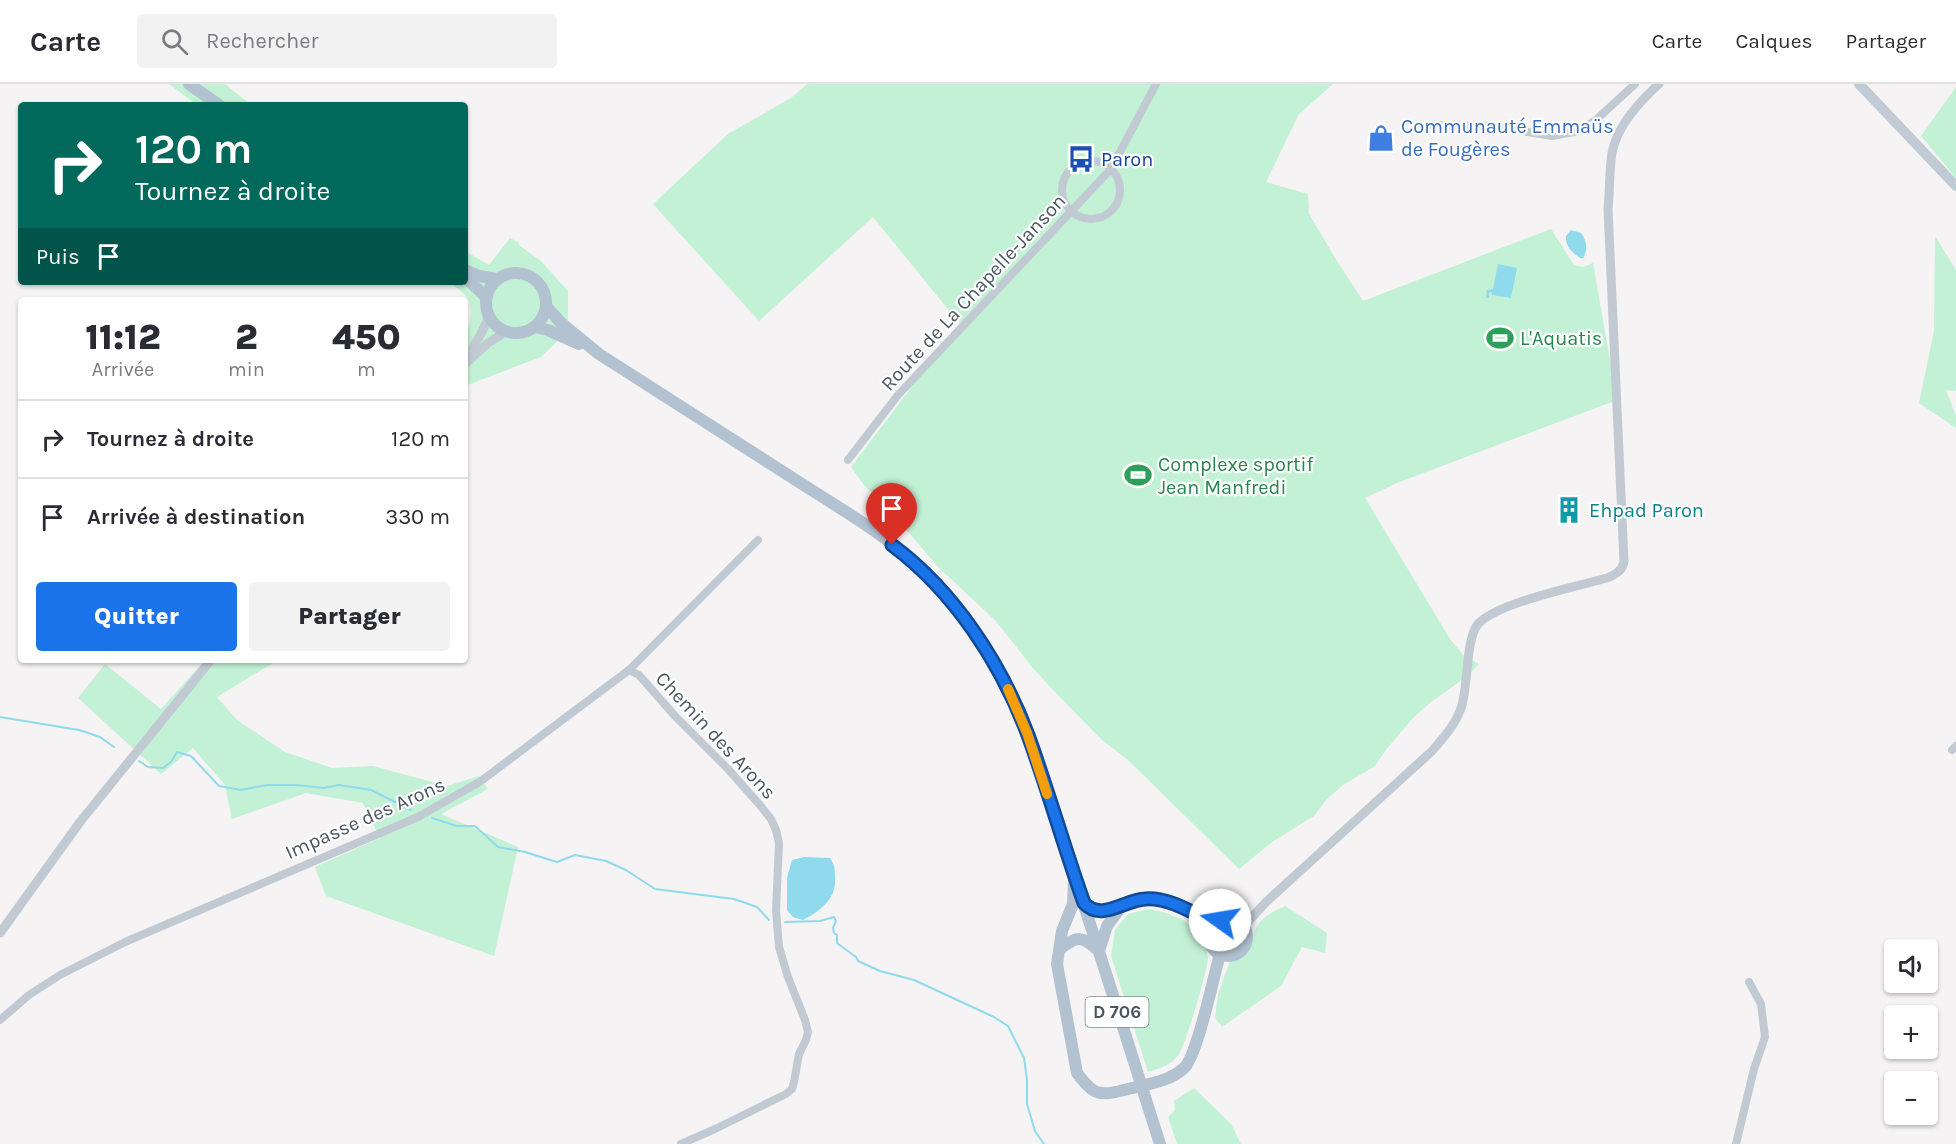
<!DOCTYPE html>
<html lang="fr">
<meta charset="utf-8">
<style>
body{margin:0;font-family:Karla,sans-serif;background:#f2f2f3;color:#2b2b33;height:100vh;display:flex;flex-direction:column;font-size:22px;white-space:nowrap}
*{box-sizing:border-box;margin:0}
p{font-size:20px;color:#7c7c81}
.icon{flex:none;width:33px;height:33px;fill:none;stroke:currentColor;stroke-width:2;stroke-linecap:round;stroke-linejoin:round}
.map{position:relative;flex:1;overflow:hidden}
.details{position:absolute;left:18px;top:213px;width:450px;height:366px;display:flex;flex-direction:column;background:#fff;border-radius:6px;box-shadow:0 2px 4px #0004}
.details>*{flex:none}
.top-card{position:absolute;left:18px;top:18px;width:450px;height:183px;border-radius:6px;box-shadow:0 2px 4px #0004;background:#00695c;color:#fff;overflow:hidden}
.fabs{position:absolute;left:1884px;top:855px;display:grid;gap:12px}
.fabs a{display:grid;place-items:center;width:54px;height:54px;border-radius:6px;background:#fff;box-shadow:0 2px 4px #0004;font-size:30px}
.pin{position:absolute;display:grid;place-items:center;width:51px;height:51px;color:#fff;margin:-62px -26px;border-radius:50% 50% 50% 0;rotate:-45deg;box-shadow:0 0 6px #0007}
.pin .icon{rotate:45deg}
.me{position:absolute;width:66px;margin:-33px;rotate:283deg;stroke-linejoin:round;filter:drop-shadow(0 0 4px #0008)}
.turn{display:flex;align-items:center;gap:21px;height:126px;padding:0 18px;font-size:27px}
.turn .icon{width:78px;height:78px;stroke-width:2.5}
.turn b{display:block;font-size:42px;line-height:51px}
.then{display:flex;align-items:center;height:57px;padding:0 18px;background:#0003;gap:12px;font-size:22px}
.eta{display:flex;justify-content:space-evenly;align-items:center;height:102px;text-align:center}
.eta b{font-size:36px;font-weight:800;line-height:42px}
.primary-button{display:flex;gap:12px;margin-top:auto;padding:12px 18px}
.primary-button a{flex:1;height:69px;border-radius:6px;background:#1a73e8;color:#fff;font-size:24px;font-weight:800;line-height:69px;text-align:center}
.primary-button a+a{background:#f2f2f3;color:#2b2b33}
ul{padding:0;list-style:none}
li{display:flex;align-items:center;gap:18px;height:78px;padding:0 18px;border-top:2px solid #e1e1e2}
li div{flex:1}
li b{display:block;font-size:22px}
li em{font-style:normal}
header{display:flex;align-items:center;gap:36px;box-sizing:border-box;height:84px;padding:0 30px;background:#fff;border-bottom:2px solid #e1e1e2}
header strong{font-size:28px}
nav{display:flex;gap:33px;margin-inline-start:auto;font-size:21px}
.search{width:420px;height:54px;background:#f2f2f3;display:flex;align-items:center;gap:15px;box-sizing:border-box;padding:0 21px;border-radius:6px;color:#7c7c81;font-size:22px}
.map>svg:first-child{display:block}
.green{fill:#c3f1d5}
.water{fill:#90daee}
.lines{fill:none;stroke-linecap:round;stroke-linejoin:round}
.stream{stroke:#90daee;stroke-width:2}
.minor{stroke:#c1cad2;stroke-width:8}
.tertiary{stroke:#c1cad2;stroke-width:9}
.secondary{stroke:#c1cbd6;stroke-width:10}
.primary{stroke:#b3c2d1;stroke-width:12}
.route-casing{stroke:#114b97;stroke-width:15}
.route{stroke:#1a73e8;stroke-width:10}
.slow{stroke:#f59e0b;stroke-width:10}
.labels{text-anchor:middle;stroke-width:4.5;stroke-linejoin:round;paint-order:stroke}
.shield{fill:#fff;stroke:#808990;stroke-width:1.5}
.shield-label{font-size:18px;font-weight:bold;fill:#4a5661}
.shop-label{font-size:20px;fill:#366cbe;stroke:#fff;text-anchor:start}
.transit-label{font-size:20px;fill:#164399;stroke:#fff;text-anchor:start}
.street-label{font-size:20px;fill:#4a5661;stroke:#fff}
.leisure-label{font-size:20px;fill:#27864d;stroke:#fff;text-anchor:start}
.culture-label{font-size:20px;fill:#0d838f;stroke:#fff;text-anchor:start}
</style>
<header>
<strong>Carte</strong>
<div class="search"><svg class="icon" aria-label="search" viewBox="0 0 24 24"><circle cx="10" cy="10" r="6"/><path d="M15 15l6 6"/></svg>Rechercher</div>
<nav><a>Carte</a><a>Calques</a><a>Partager</a></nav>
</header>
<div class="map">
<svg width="1956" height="1060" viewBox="0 0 1956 1060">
<rect width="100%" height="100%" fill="#f5f3f3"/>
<g class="green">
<polygon points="169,0 225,0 251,21 197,21"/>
<polygon points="807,0 1333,0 1299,30 1266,98 1308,110 1309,130 1337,177 1363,217 1551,145 1574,181 1583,183 1593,179 1617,316 1397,399 1365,414 1450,555 1463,571 1479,580 1466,593 1431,618 1413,634 1385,667 1375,682 1343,701 1326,716 1314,732 1272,758 1239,785 1128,676 1102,656 1054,607 1032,583 996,537 939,484 891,428 864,401 851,383 913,301 964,245 873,133 759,237 653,120 728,50 791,14"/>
<polygon points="1956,3 1956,94 1921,52"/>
<polygon points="1935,152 1956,186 1956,307 1946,306 1956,332 1956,344 1919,319 1934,247"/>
<path d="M 510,154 L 519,159 L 519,161 L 541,177 L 568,207 L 568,247 L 541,273 L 465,302 L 465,250 C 468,246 469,242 470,237 C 474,215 465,210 449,198 L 465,198 L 465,167 L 489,181 Z"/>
<polygon points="205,576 278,576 217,613 237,636 285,668 332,684 373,682 447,702 479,692 488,705 441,730 518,763 494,872 326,812 315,783 380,754 363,719 306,709 232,735 225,701 193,664 161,690 78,614 105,580 161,625"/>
<path d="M 1285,822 L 1327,849 L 1325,869 L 1302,863 L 1281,902 L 1222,943 L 1215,934 L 1218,910 L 1230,877 L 1249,865 C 1256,838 1260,834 1285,822 Z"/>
<path d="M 1148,825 C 1167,828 1188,835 1201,851 C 1204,855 1207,867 1208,873 C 1209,882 1185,962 1179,970 C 1172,981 1160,984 1148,988 L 1111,872 L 1115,846 L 1128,830 Z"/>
<polygon points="1194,1004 1231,1040 1241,1060 1177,1060 1168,1033 1175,1026 1174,1017"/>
</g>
<g class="water">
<path d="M 1571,146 L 1581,149 C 1587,157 1588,166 1583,174 L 1580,174 C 1572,168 1565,162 1566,152 Z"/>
<polygon points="1498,180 1517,184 1511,214 1492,211 1492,208 1489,209 1489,214 1486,214 1487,206 1493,205"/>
<path d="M 804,773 L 830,774 C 834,780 835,784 835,792 C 837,814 822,826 803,836 L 793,833 L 787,826 L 787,794 L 792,776 Z"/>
</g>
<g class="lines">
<g class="stream">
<polyline points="0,633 79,646 100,653 114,663"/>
<polyline points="139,677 148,683 163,684 171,678 177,668 191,672 219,702 241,706 267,701 295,701 324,704 339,701 371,706 411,726"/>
<polyline points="432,734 457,742 475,742 498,763 525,768 557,778 575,771 606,777 626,786 655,805 734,815 757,823 769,836"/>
<polyline points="785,838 820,837 834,833 836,837 833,844 834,849 837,851 837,859 856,873 858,877 880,887 914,896 994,933 1008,942 1024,974 1027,996 1027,1020 1035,1047 1044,1060"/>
</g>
<g class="minor">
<polyline points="1429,41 1492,42 1552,52 1579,47 1597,35 1635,0"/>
<circle cx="1091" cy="106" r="29"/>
<polyline points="848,376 898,311 1111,85 1156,0"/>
<polyline points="629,586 639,591 675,632 728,685 759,720 771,735 776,746 779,759 776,826 779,863 788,893 805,936 808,948 806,956 799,970 794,998 792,1005 786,1010 715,1045 681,1060"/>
<polyline points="1952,666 1956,662"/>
<polyline points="0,936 29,911 60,891 125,858 418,733 481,697 629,586 758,456"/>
<polyline points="1736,1060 1754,985 1765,953 1761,920 1749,898"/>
</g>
<g class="tertiary">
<polyline points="467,273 481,250 489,233"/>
<polyline points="465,280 488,259 505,248"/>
<path d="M 1244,842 L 1266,818 L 1432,667 C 1444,653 1457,639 1462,621 C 1468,601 1466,554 1478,540 C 1496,519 1578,502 1607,494 C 1616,490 1622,487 1624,478 L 1608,125 C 1610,107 1609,87 1612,69 C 1617,42 1639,18 1659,0"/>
<polyline points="0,849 80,738 211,576"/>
</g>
<polyline class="secondary" points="1859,0 1956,102"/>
<g class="primary">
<polyline points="189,0 219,21"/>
<polyline points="465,186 479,192 497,195"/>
<circle cx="516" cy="219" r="30"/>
<polyline points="465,193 486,213"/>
<path d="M 546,222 L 561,239 L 599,270 C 662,310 725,351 788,391 C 828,417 870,441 906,471 C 960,518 999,582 1026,647 C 1045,693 1057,741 1073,788 C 1103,878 1131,969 1160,1060"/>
<polyline points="535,243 548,246 579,260"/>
<path d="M 1074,798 L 1073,820 L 1062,847 L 1057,880 L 1077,989 C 1095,1013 1100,1012 1128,1005 C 1147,1000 1169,998 1184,984 C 1197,973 1214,891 1220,870"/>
<path d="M 1084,819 C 1102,838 1124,816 1145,815 C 1169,813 1193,829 1215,840"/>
<circle cx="1228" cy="853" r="19"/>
<path d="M 1060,865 C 1078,851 1082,852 1099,867"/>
<polyline points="1099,867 1107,842 1121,823"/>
</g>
</g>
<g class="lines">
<defs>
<path id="route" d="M 892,461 C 954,507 1001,579 1028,651 C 1048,706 1064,763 1084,819 C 1101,838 1124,816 1145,815 C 1169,813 1193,829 1215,840 L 1220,836"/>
</defs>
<use href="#route" class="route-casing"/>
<use href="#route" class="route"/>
<polyline class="slow" points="1008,605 1027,649 1047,710"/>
</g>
<defs>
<symbol id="shop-bare" viewBox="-9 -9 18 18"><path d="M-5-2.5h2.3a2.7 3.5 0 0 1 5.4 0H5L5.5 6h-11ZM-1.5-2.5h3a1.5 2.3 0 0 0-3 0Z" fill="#3f7fe0" stroke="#fff" stroke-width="2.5" paint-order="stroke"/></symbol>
<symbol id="bus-bare" viewBox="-9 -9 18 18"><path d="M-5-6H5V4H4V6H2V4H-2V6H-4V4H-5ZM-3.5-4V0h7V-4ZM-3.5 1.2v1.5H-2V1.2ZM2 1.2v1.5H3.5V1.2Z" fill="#1a4fb4" stroke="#fff" stroke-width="2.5" paint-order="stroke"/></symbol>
<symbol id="stadium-bare" viewBox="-9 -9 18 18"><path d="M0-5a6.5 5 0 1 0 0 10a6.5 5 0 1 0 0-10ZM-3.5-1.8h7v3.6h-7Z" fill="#2e9e5b" stroke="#fff" stroke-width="2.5" paint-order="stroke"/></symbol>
<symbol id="building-bare" viewBox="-9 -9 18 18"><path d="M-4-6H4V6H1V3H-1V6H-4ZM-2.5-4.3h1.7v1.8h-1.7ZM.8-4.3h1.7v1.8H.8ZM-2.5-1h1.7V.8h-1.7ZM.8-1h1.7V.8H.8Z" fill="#0f9aa8" stroke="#fff" stroke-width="2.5" paint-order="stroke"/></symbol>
</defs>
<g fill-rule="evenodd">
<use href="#shop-bare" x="1362" y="35" width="38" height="38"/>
<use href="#bus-bare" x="1062" y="56" width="38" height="38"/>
<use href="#stadium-bare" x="1481" y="235" width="38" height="38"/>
<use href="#stadium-bare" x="1119" y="372" width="38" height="38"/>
<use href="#building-bare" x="1550" y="407" width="38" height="38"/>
</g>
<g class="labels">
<rect class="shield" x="1085.5" y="913" width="63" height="30" rx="4.5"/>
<g class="shield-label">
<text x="1117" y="934">D 706</text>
</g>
<g class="shop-label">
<text x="1401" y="49">Communauté Emmaüs<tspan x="1401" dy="23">de Fougères</tspan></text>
</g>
<g class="transit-label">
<text x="1101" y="82">Paron</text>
</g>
<g class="street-label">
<text transform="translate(973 208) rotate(-47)" y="7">Route de La Chapelle-Janson</text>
<text transform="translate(716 651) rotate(47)" y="7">Chemin des Arons</text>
<text transform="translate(365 734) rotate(-24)" y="7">Impasse des Arons</text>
</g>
<g class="leisure-label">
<text x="1520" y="261">L'Aquatis</text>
<text x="1158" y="387">Complexe sportif<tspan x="1158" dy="23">Jean Manfredi</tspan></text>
</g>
<g class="culture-label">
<text x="1589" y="433">Ehpad Paron</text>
</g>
</g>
</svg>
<div class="fabs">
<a><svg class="icon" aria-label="sound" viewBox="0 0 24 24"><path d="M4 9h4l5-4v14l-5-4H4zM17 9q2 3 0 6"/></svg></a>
<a>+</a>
<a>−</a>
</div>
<div class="pin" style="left:892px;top:461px;background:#d93025"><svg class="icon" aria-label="arrive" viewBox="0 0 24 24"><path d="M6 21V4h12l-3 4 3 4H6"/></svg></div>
<svg class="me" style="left:1220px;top:836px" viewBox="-20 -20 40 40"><circle r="19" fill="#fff"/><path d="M0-13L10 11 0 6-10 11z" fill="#1a73e8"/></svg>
<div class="top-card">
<div class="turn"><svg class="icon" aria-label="right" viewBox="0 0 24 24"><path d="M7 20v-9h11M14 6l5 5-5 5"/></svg><div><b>120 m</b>Tournez à droite</div></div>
<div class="then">Puis<svg class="icon" aria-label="arrive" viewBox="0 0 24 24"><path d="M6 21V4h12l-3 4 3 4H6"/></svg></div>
</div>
<section class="details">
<div class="eta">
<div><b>11:12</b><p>Arrivée</p></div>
<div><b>2</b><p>min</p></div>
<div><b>450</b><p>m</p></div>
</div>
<ul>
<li><svg class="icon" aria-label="right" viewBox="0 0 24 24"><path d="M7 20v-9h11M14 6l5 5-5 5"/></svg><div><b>Tournez à droite</b></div><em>120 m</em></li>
<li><svg class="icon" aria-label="arrive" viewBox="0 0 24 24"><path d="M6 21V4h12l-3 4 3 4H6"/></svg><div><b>Arrivée à destination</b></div><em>330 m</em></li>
</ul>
<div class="primary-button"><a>Quitter</a><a>Partager</a></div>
</section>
</div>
